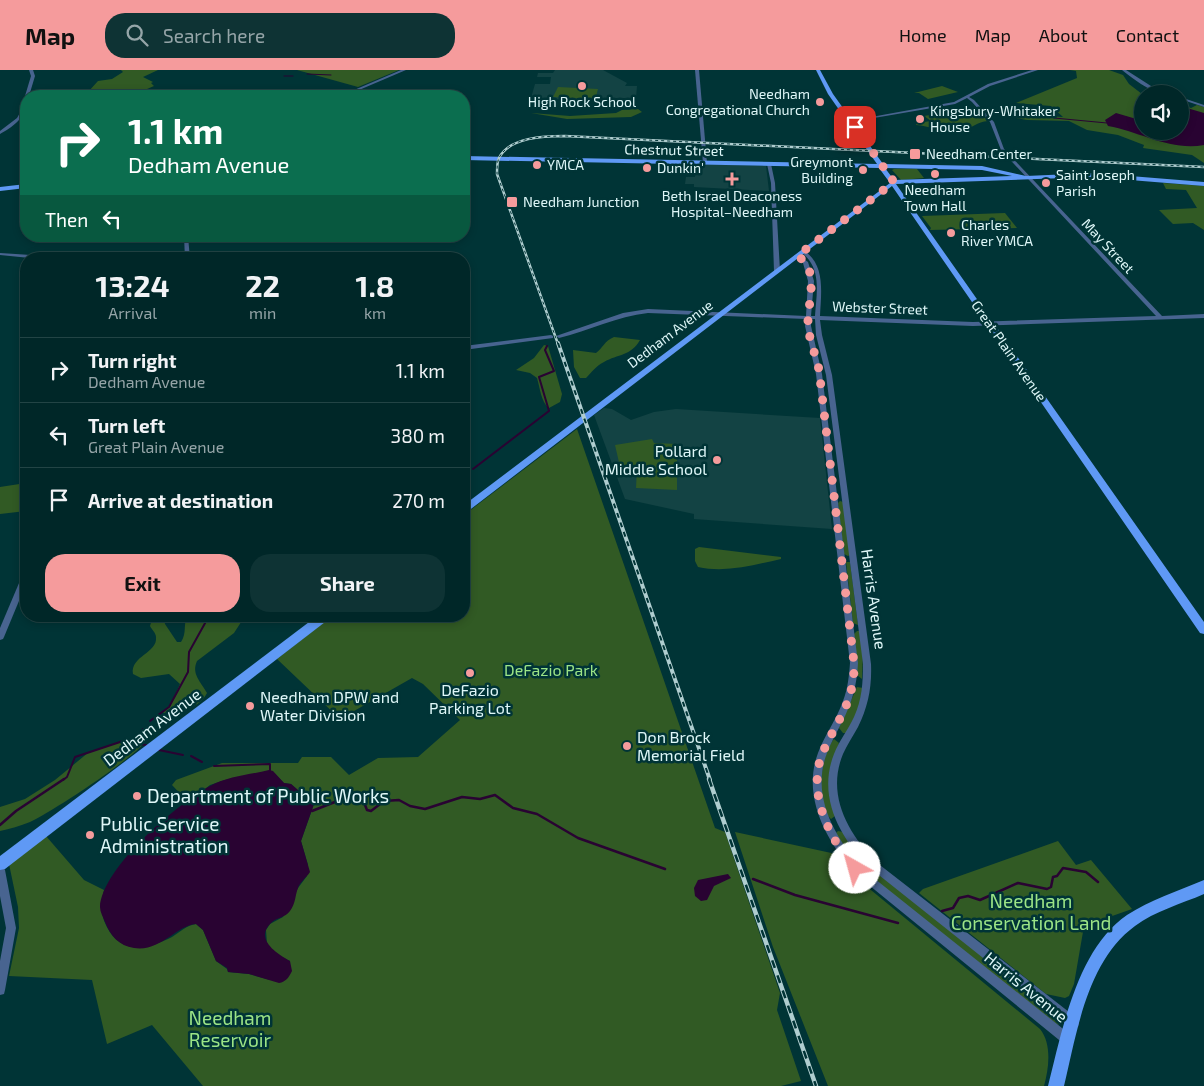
<!DOCTYPE html>
<meta charset="utf-8">
<style>
body{margin:0;font-family:"Exo 2",sans-serif;background:#0e3334;color:#f1f3f6;height:100vh;display:flex;flex-direction:column;font-size:19px;white-space:nowrap}
*{box-sizing:border-box;margin:0}
p{font-size:16px;color:#95a5a8}
.icon{flex:none;width:28px;height:28px;fill:none;stroke:currentColor;stroke-width:2;stroke-linecap:round;stroke-linejoin:round}
.map{position:relative;flex:1;overflow:hidden}
.panel{position:absolute;left:20px;top:182px;width:450px;height:370px;display:flex;flex-direction:column;background:#002728;border-radius:20px;box-shadow:0 2px 8px #0003,0 0 0 1px #224445}
.panel>*{flex:none}
.banner{position:absolute;left:20px;top:20px;width:450px;height:152px;border-radius:20px;box-shadow:0 2px 8px #0003,0 0 0 1px #224445;background:#0b6e4f;color:#fff;overflow:hidden}
.controls{position:absolute;left:1134px;top:15px;display:grid;gap:10px}
.controls a{display:grid;place-items:center;width:55px;height:55px;border-radius:50%;background:#002728;box-shadow:0 2px 8px #0003,0 0 0 1px #224445;font-size:25px}
.pin{position:absolute;display:grid;place-items:center;width:42px;height:42px;color:#fff;margin:-21px;border-radius:10px;box-shadow:0 2px 8px #0006}
.me{position:absolute;width:55px;margin:-28px;rotate:322deg;stroke-linejoin:round;filter:drop-shadow(0 0 4px #0008)}
.turn{display:flex;align-items:center;gap:18px;height:105px;padding:0 25px;font-size:22px}
.turn .icon{width:65px;height:65px;stroke-width:2.5}
.turn b{display:block;font-size:35px;line-height:42px}
.then{display:flex;align-items:center;height:48px;padding:0 25px;background:#0003;gap:10px;font-size:19px}
.eta{display:flex;justify-content:space-evenly;align-items:center;height:85px;text-align:center}
.eta b{font-size:30px;font-weight:700;line-height:35px}
.cta{display:flex;gap:10px;margin-top:auto;padding:10px 25px}
.cta a{flex:1;height:58px;border-radius:20px;background:#f59b9c;color:#111;font-size:20px;font-weight:700;line-height:58px;text-align:center}
.cta a+a{background:#0e3334;color:#f1f3f6}
ul{padding:0;list-style:none}
li{display:flex;align-items:center;gap:15px;height:65px;padding:0 25px;border-top:1px solid #224445}
li div{flex:1}
li b{display:block;font-size:19px}
li em{font-style:normal}
header{display:flex;align-items:center;gap:30px;box-sizing:border-box;height:70px;padding:0 25px;background:#f59b9c;color:#111}
header strong{font-size:24px}
nav{display:flex;gap:28px;margin-inline-start:auto;font-size:18px}
.search{width:350px;height:45px;background:#0e3334;display:flex;align-items:center;gap:12px;box-sizing:border-box;padding:0 18px;border-radius:20px;color:#95a5a8;font-size:19px}
.map>svg:first-child{display:block}
.built{fill:#134344}
.green{fill:#315a24}
.water{fill:#290332}
.lines{fill:none;stroke-linecap:round;stroke-linejoin:round}
.stream-far2{stroke:#290332;stroke-width:1}
.stream-far1{stroke:#290332;stroke-width:2}
.stream{stroke:#290332;stroke-width:2.5}
.minor{fill:#486490;fill-rule:evenodd}
.major{fill:#5f99f5;fill-rule:evenodd}
.rail-far2-casing{stroke:#afcdcf;stroke-width:2.5}
.rail-far1-casing{stroke:#afcdcf;stroke-width:4}
.rail-casing{stroke:#afcdcf;stroke-width:4.5}
.rail-far2{stroke:#003436;stroke-width:1;stroke-dasharray:3;stroke-linecap:butt}
.rail-far1{stroke:#003436;stroke-width:2;stroke-dasharray:5;stroke-linecap:butt}
.rail{stroke:#003436;stroke-width:2.5;stroke-dasharray:8;stroke-linecap:butt}
.route{stroke:#f59b9c;stroke-width:9;stroke-dasharray:0 16.2}
.poi-dot{fill:#f59b9c;stroke:#003436;stroke-width:2}
.labels{text-anchor:middle;stroke-width:5;stroke-linejoin:round;paint-order:stroke}
.far-poi-label{font-size:14px;fill:#def7f8;stroke:#003436;text-anchor:start}
.far-street-label{font-size:14px;fill:#def7f8;stroke:#003436}
.poi-label{font-size:16px;fill:#def7f8;stroke:#003436;text-anchor:start}
.street-label{font-size:16px;fill:#def7f8;stroke:#003436}
.park-label{font-size:16px;fill:#9be486;stroke:#003436}
.near-poi-label{font-size:19px;fill:#def7f8;stroke:#003436;text-anchor:start}
.near-park-label{font-size:19px;fill:#9be486;stroke:#003436}
</style>
<header>
<strong>Map</strong>
<div class="search"><svg class="icon" aria-label="search" viewBox="0 0 24 24"><circle cx="10" cy="10" r="6"/><path d="M15 15l6 6"/></svg>Search here</div>
<nav><a>Home</a><a>Map</a><a>About</a><a>Contact</a></nav>
</header>
<div class="map">
<svg width="1204" height="1016" viewBox="0 0 1204 1016">
<rect width="100%" height="100%" fill="#003436"/>
<g class="built">
<polygon points="555,0 603,0 627,13 625,16 637,16 636,28 611,28 610,32 531,28 535,14 550,14 551,7 537,7 538,3 553,3"/>
<polygon points="694,94 766,96 769,121 694,117 694,114 685,114 686,107 695,107"/>
<polygon points="604,338 612,339 631,350 654,342 676,339 820,348 832,459 694,449 694,444 625,429 594,345"/>
</g>
<g class="green">
<polygon points="121,0 158,0 143,7 153,12 151,13 154,16 131,26 62,26 88,22 98,11 112,9 123,2"/>
<polygon points="297,0 399,0 358,17"/>
<polygon points="1070,0 1109,0 1123,5 1129,14 1142,24 1142,61 1180,61 1180,34 1191,38 1197,35 1204,37 1204,93 1192,85 1143,78 1144,75 1118,65 1087,60 1069,51 1027,50 1006,46 1013,44 1063,47 1051,36 1016,33 1077,8 1076,1"/>
<polygon points="942,16 958,22 928,29 919,23 914,23"/>
<polygon points="558,17 598,19 595,30 553,27"/>
<path d="M 976,37 L 988,51 C 977,52 972,58 962,61 C 946,65 932,56 916,55 L 917,53 L 931,51 L 924,46 Z"/>
<polygon points="638,39 642,42 631,47 567,49 531,43 570,46 616,43 622,40"/>
<polygon points="894,99 917,99 924,108 901,110 892,100"/>
<polygon points="1163,113 1204,116 1204,160 1193,153 1173,154 1159,140 1197,138 1186,120 1166,119"/>
<polygon points="1005,143 1017,158 930,160 931,158 922,146"/>
<path d="M 614,267 L 640,270 C 631,286 618,284 604,292 C 596,296 592,302 586,308 L 580,308 L 574,297 L 573,280 L 596,283 C 603,278 604,271 614,267 Z"/>
<path d="M 544,275 L 548,276 L 562,324 L 560,332 L 549,338 C 541,332 540,318 537,308 L 530,303 L 516,300 L 534,288 Z"/>
<path d="M 577,359 L 715,758 L 725,762 L 780,923 L 777,940 L 801,1011 L 781,1016 L 203,1016 L 152,955 L 107,974 L 92,910 L 9,906 L 19,858 L 18,837 L 9,794 L 46,766 L 84,810 L 104,820 C 100,838 101,850 112,865 C 126,884 153,877 172,867 C 180,862 187,855 196,854 L 203,860 L 216,891 L 227,899 L 228,902 L 249,904 L 270,910 L 290,891 L 273,883 L 267,874 L 266,860 L 270,854 L 283,847 L 298,818 L 307,806 L 308,795 L 301,771 L 314,734 L 291,714 L 284,713 L 272,701 L 225,710 L 210,715 L 188,732 L 172,715 L 176,710 L 222,693 L 298,693 L 302,687 L 331,687 L 349,705 L 378,688 L 418,687 L 460,650 L 423,614 L 412,608 L 340,649 L 277,589 L 332,546 L 464,546 L 464,445 Z"/>
<polygon points="652,369 654,373 677,374 677,420 636,418 637,398 621,401 615,375"/>
<polygon points="26,413 26,441 0,444 0,417"/>
<polygon points="840,431 843,432 850,485 848,486 844,484 838,433"/>
<path d="M 699,477 L 781,487 L 781,489 C 754,495 726,503 698,497 L 695,491 L 695,479 Z"/>
<polygon points="846,492 850,492 858,555 853,553"/>
<path d="M 153,546 L 163,546 L 165,554 L 177,572 L 181,572 C 187,563 183,556 187,546 L 245,546 L 234,563 L 197,591 C 191,604 201,612 207,623 C 199,639 179,642 163,643 L 172,632 L 180,614 L 169,604 L 141,608 L 133,604 C 130,586 158,583 156,567 C 156,563 152,560 150,556 Z"/>
<polygon points="857,561 860,561 863,583 862,609 857,605 854,564"/>
<polygon points="857,617 863,618 859,638 847,663 843,663 839,658"/>
<path d="M 139,666 L 145,672 C 134,688 50,743 30,752 C 20,756 10,759 0,761 L 0,737 L 25,729 L 55,710 L 89,682 Z"/>
<path d="M 834,669 L 839,673 L 831,697 L 835,746 L 831,749 C 814,736 821,683 834,669 Z"/>
<polygon points="838,761 843,762 852,777 1060,948 1059,954 1058,955 871,809 849,787 836,763"/>
<path d="M 735,762 L 836,784 L 860,811 L 1040,959 C 1052,974 1049,998 1044,1016 L 828,1016 L 773,877 Z"/>
<polygon points="1058,771 1076,795 1091,790 1132,839 1084,856 1074,914 1069,926 1065,928 1046,924 919,823 923,819"/>
</g>
<g class="water">
<path d="M 1180,36 L 1204,43 L 1204,75 C 1170,81 1141,62 1108,56 L 1105,50 L 1116,43 L 1133,48 L 1142,46 L 1142,61 L 1180,61 Z"/>
<path d="M 269,700 L 273,701 L 284,713 L 291,714 L 314,734 L 301,771 L 310,802 C 306,808 300,812 298,818 C 295,825 296,833 290,841 C 285,848 277,847 271,853 C 254,869 277,884 290,891 L 292,901 C 289,907 286,912 279,913 L 249,904 L 228,902 L 227,898 L 216,891 L 203,860 L 196,854 C 175,856 161,882 134,878 C 119,876 110,865 105,852 C 103,847 100,842 100,837 C 102,798 177,734 210,716 C 228,706 249,705 269,700 Z"/>
<polygon points="728,804 731,808 714,816 707,830 701,831 695,826 694,818 698,810"/>
</g>
<g class="lines">
<g class="stream-far2">
<polyline points="307,4 331,5"/>
<polyline points="284,6 293,6"/>
<polyline points="1054,48 1107,53"/>
</g>
<g class="stream-far1">
<polyline points="473,399 549,341 539,307 554,301 545,280 547,276"/>
<polyline points="150,651 169,637 188,602 189,582 209,546"/>
<polyline points="133,673 146,675"/>
<polyline points="159,680 183,685"/>
<polyline points="191,686 202,692"/>
<polyline points="214,696 270,694 270,702"/>
<polyline points="63,710 67,707 75,687 123,671 133,673 143,659"/>
</g>
<g class="stream">
<polyline points="353,724 361,725 367,740 371,741 384,731 399,730 410,736 425,739 462,727 480,729 495,725 513,738 537,744 578,768 665,799"/>
<polyline points="312,741 345,728"/>
<polyline points="0,755 16,741 64,709"/>
<polyline points="753,809 795,825 898,853"/>
<polyline points="942,841 953,838 959,828 968,826 980,830 1018,813 1047,819 1051,817 1053,807 1057,806 1063,798 1086,802 1098,812"/>
</g>
<g class="minor">
<polygon points="29,0 33,0 35,6 29,26 26,27 25,26 31,6"/>
<polygon points="401,0 406,0 345,26 340,26"/>
<polygon points="695,0 699,0 707,93 705,94 703,93"/>
<path d="M 1032,0 L 1038,0 L 990,16 L 969,27 L 974,30 L 994,52 L 1004,79 L 1162,246 L 1204,244 L 1204,248 L 973,256 L 820,250 L 822,265 L 832,305 L 871,594 C 872,617 868,637 858,657 C 853,666 847,675 843,684 C 826,725 848,763 876,792 L 1078,949 L 1079,953 L 1078,957 L 1074,958 L 1070,957 L 870,798 C 840,768 817,727 834,684 C 839,671 848,660 854,647 C 862,630 863,612 863,594 L 826,305 L 816,265 L 815,249 L 811,249 L 811,256 L 822,304 L 858,593 C 857,615 852,633 842,652 C 837,662 831,672 827,683 C 810,727 836,770 865,801 L 1072,966 L 1074,970 L 1072,974 L 1068,976 L 1064,974 L 859,807 C 828,775 801,728 818,683 C 825,664 837,649 843,631 C 848,618 849,606 850,593 L 816,304 L 805,256 L 806,249 L 648,243 C 617,246 589,261 559,268 L 556,266 L 623,243 L 648,239 L 806,246 L 808,211 L 803,193 L 794,186 L 797,184 L 808,192 L 814,211 L 811,246 L 815,246 C 816,228 821,206 809,190 C 807,187 803,184 801,181 L 803,180 C 826,194 821,223 820,246 L 973,252 L 1156,246 L 1001,80 L 990,52 L 972,32 L 967,28 L 955,34 L 851,52 L 849,51 L 954,32 L 988,14 Z"/>
<path d="M 1122,0 L 1126,0 L 1151,16 L 1169,24 C 1152,24 1135,10 1122,0 Z"/>
<polygon points="1180,27 1204,35 1204,37 1180,29"/>
<path d="M 25,34 L 26,34 C 26,48 11,58 0,64 L 0,61 L 17,48 Z"/>
<polygon points="769,93 771,94 775,113 780,201 777,203 774,201 771,113 767,94"/>
<polygon points="184,166 188,166 190,189 185,189"/>
<polygon points="0,183 62,187 64,189 40,189 0,185"/>
<polygon points="551,265 553,266 553,268 464,280 464,276"/>
<polygon points="26,503 26,514 4,567 3,569 0,570 0,558 22,506 23,504"/>
<polygon points="0,795 3,797 5,800 16,858 5,920 4,924 0,925 0,891 6,858 0,826"/>
</g>
<g class="major">
<path d="M 816,0 L 820,0 L 833,24 L 883,94 L 982,96 L 1026,106 L 1093,103 L 1204,112 L 1204,116 L 1093,107 L 896,114 L 1204,552 L 1204,564 L 1200,563 L 892,116 L 467,442 L 464,443 L 464,435 L 890,113 L 879,98 L 464,90 L 464,86 L 877,94 L 828,24 ZM 885,98 L 982,100 L 1012,106 L 894,110 Z"/>
<polygon points="26,114 26,118 0,121 0,117"/>
<polygon points="317,546 330,546 329,549 5,799 0,800 0,786"/>
<path d="M 1204,810 L 1204,824 C 1181,834 1155,841 1135,856 C 1087,891 1077,962 1064,1016 L 1048,1016 C 1062,961 1077,879 1127,845 C 1150,830 1178,821 1204,810 Z"/>
</g>
<defs>
<path id="rail-far2" d="M 558,274 L 497,104 C 497,99 497,92 499,88 C 509,67 545,66 565,66 L 1204,97"/>
<polyline id="rail-far1" points="558,273 710,710"/>
<polyline id="rail" points="709,709 816,1016"/>
</defs>
<use href="#rail-far2" class="rail-far2-casing"/>
<use href="#rail-far1" class="rail-far1-casing"/>
<use href="#rail" class="rail-casing"/>
<use href="#rail-far2" class="rail-far2"/>
<use href="#rail-far1" class="rail-far1"/>
<use href="#rail" class="rail"/>
</g>
<g class="lines">
<path class="route" d="M 855,57 L 894,112 L 797,186 C 821,198 807,234 808,255 C 809,270 816,285 819,300 L 854,593 C 855,632 837,650 823,682 C 806,721 829,769 855,798"/>
</g>
<g class="poi-dot">
<circle cx="582" cy="16" r="5"/>
<circle cx="820" cy="32" r="5"/>
<circle cx="920" cy="49" r="5"/>
<rect x="909" y="78" width="12" height="12" rx="2.5"/>
<circle cx="537" cy="95" r="5"/>
<circle cx="647" cy="98" r="5"/>
<circle cx="863" cy="100" r="5"/>
<circle cx="935" cy="104" r="5"/>
<path d="M729.5 101.5h5v5h5v5h-5v5h-5v-5h-5v-5h5z"/>
<circle cx="1046" cy="113" r="5"/>
<rect x="506" y="126" width="12" height="12" rx="2.5"/>
<circle cx="951" cy="163" r="5"/>
<circle cx="717" cy="390" r="5"/>
<circle cx="470" cy="603" r="5"/>
<circle cx="250" cy="636" r="5"/>
<circle cx="627" cy="676" r="5"/>
<circle cx="137" cy="726" r="5"/>
<circle cx="90" cy="765" r="5"/>
</g>
<g class="labels">
<g class="far-poi-label">
<text x="810" y="29" text-anchor="end">Needham<tspan x="810" dy="16">Congregational Church</tspan></text>
<text x="582" y="37" text-anchor="middle">High Rock School</text>
<text x="930" y="46">Kingsbury-Whitaker<tspan x="930" dy="16">House</tspan></text>
<text x="926" y="89">Needham Center</text>
<text x="853" y="97" text-anchor="end">Greymont<tspan x="853" dy="16">Building</tspan></text>
<text x="547" y="100">YMCA</text>
<text x="657" y="103">Dunkin'</text>
<text x="1056" y="110">Saint Joseph<tspan x="1056" dy="16">Parish</tspan></text>
<text x="935" y="125" text-anchor="middle">Needham<tspan x="935" dy="16">Town Hall</tspan></text>
<text x="732" y="131" text-anchor="middle">Beth Israel Deaconess<tspan x="732" dy="16">Hospital–Needham</tspan></text>
<text x="523" y="137">Needham Junction</text>
<text x="961" y="160">Charles<tspan x="961" dy="16">River YMCA</tspan></text>
</g>
<g class="far-street-label">
<text transform="translate(674 80) rotate(1)" y="5">Chestnut Street</text>
<text transform="translate(1108 176) rotate(47)" y="5">May Street</text>
<text transform="translate(880 238) rotate(2)" y="5">Webster Street</text>
<text transform="translate(670 264) rotate(-37)" y="5">Dedham Avenue</text>
<text transform="translate(1009 281) rotate(55)" y="5">Great Plain Avenue</text>
</g>
<g class="poi-label">
<text x="707" y="387" text-anchor="end">Pollard<tspan x="707" dy="18">Middle School</tspan></text>
<text x="470" y="626" text-anchor="middle">DeFazio<tspan x="470" dy="18">Parking Lot</tspan></text>
<text x="260" y="633">Needham DPW and<tspan x="260" dy="18">Water Division</tspan></text>
<text x="637" y="673">Don Brock<tspan x="637" dy="18">Memorial Field</tspan></text>
</g>
<g class="street-label">
<text transform="translate(874 529) rotate(82)" y="6">Harris Avenue</text>
<text transform="translate(152 657) rotate(-37)" y="6">Dedham Avenue</text>
<text transform="translate(1026 917) rotate(39)" y="6">Harris Avenue</text>
</g>
<g class="park-label">
<text x="551" y="606">DeFazio Park</text>
</g>
<g class="near-poi-label">
<text x="147" y="733">Department of Public Works</text>
<text x="100" y="761">Public Service<tspan x="100" dy="22">Administration</tspan></text>
</g>
<g class="near-park-label">
<text x="1031" y="838">Needham<tspan x="1031" dy="22">Conservation Land</tspan></text>
<text x="230" y="955">Needham<tspan x="230" dy="22">Reservoir</tspan></text>
</g>
</g>
</svg>
<div class="controls">
<a><svg class="icon" aria-label="sound" viewBox="0 0 24 24"><path d="M4 9h4l5-4v14l-5-4H4zM17 9q2 3 0 6"/></svg></a>
</div>
<div class="pin" style="left:855px;top:57px;background:#d93025"><svg class="icon" aria-label="arrive" viewBox="0 0 24 24"><path d="M6 21V4h12l-3 4 3 4H6"/></svg></div>
<svg class="me" style="left:855px;top:798px" viewBox="-20 -20 40 40"><circle r="19" fill="#fff"/><path d="M0-13L10 11 0 6-10 11z" fill="#f59b9c"/></svg>
<div class="banner">
<div class="turn"><svg class="icon" aria-label="right" viewBox="0 0 24 24"><path d="M7 20v-9h11M14 6l5 5-5 5"/></svg><div><b>1.1 km</b>Dedham Avenue</div></div>
<div class="then">Then<svg class="icon" aria-label="left" viewBox="0 0 24 24"><path d="M17 20v-9H6M10 6l-5 5 5 5"/></svg></div>
</div>
<section class="panel">
<div class="eta">
<div><b>13:24</b><p>Arrival</p></div>
<div><b>22</b><p>min</p></div>
<div><b>1.8</b><p>km</p></div>
</div>
<ul>
<li><svg class="icon" aria-label="right" viewBox="0 0 24 24"><path d="M7 20v-9h11M14 6l5 5-5 5"/></svg><div><b>Turn right</b><p>Dedham Avenue</p></div><em>1.1 km</em></li>
<li><svg class="icon" aria-label="left" viewBox="0 0 24 24"><path d="M17 20v-9H6M10 6l-5 5 5 5"/></svg><div><b>Turn left</b><p>Great Plain Avenue</p></div><em>380 m</em></li>
<li><svg class="icon" aria-label="arrive" viewBox="0 0 24 24"><path d="M6 21V4h12l-3 4 3 4H6"/></svg><div><b>Arrive at destination</b></div><em>270 m</em></li>
</ul>
<div class="cta"><a>Exit</a><a>Share</a></div>
</section>
</div>
